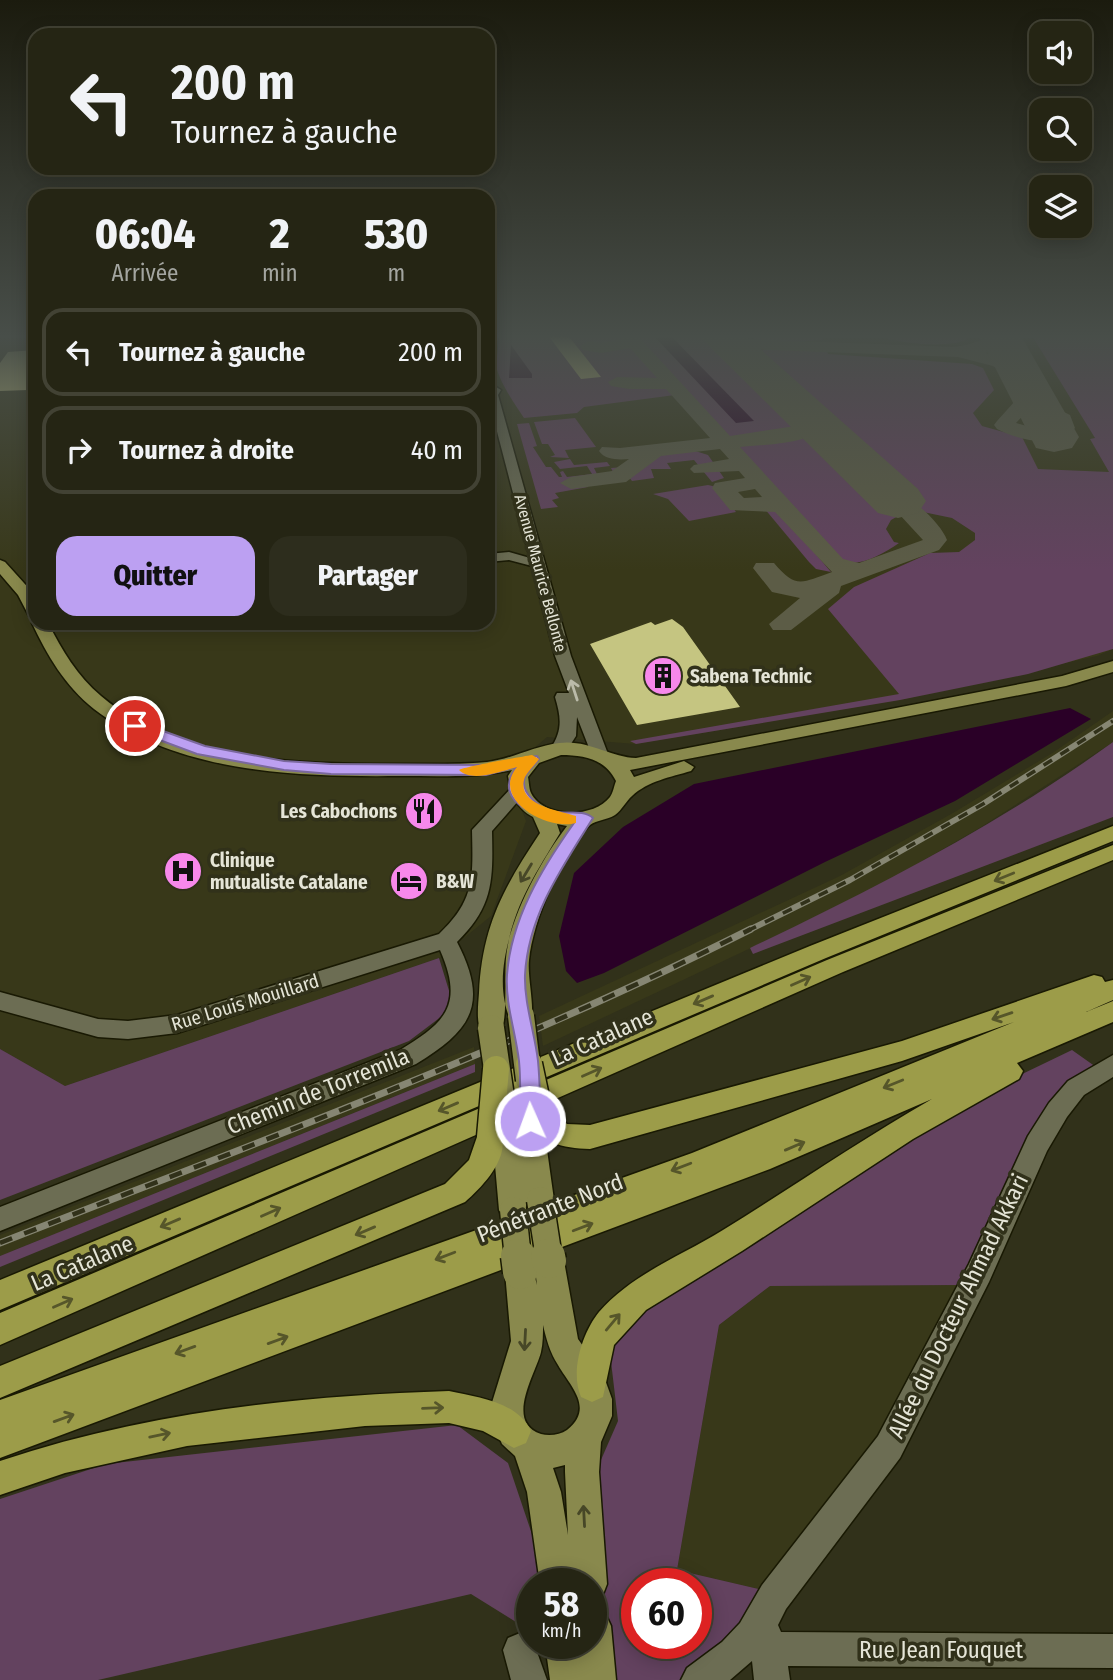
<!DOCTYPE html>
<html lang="fr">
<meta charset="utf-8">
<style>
body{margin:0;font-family:"Fira Sans Condensed",sans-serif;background:#2d2d1d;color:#f1f3f6;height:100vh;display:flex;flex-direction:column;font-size:26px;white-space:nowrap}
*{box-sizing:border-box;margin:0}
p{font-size:23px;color:#a3a5a0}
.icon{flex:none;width:38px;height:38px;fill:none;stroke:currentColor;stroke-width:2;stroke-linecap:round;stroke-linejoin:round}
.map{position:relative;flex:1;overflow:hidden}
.drawer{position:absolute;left:28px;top:189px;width:467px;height:441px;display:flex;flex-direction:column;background:#252514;border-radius:21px;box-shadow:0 4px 18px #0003,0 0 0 2px #424234}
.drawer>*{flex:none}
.hud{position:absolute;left:28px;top:28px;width:467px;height:147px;border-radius:21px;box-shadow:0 4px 18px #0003,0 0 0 2px #424234;background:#252514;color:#f1f3f6;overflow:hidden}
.buttons{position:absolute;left:1029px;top:21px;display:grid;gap:14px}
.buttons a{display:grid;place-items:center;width:63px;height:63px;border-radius:14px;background:#252514;box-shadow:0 4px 18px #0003,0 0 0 2px #424234;font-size:35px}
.speed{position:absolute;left:516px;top:1568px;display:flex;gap:14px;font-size:35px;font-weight:700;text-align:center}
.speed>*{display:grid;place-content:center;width:91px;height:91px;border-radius:50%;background:#252514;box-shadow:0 4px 18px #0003,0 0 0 2px #424234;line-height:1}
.speed small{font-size:18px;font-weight:400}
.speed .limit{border:10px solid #d22;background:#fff;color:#111}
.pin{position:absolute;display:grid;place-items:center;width:60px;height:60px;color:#fff;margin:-30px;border:4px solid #fff;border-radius:50%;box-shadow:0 2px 7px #0007}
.me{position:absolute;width:77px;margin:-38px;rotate:358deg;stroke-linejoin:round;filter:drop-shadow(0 0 5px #0008)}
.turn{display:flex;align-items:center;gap:24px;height:147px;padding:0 28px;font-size:32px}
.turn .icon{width:91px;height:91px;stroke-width:2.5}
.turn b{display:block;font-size:49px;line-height:60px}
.eta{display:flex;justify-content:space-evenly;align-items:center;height:119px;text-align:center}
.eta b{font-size:42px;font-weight:800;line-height:49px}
.cta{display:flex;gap:14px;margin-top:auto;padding:14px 28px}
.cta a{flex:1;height:80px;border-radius:21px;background:#bca0f2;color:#111;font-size:28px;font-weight:800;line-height:80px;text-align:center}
.cta a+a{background:#2d2d1d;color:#f1f3f6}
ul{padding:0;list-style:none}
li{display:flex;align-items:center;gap:21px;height:88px;margin:0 14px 10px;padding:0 14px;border:4px solid #424234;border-radius:21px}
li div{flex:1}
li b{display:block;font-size:26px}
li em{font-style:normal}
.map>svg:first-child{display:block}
.built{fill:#383819}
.green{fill:#63425f;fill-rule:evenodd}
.water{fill:#2a0027}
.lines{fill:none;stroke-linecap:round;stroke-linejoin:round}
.taxiway{fill:#5c5c46;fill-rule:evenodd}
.runway{fill:#5c5c46;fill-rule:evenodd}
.building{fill:#c5c581}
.minor-casing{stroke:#191903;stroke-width:3}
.major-casing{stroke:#191903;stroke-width:3}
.highway-casing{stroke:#191903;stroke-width:3}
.minor{fill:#6c6d53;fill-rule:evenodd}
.major{fill:#89894d;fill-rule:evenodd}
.highway{fill:#9c9c49;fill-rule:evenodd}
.rail-far1-casing{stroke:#868673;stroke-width:6}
.rail-casing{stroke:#868673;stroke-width:7}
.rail-far1{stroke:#31311a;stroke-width:3.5;stroke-dasharray:10;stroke-linecap:butt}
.rail{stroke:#31311a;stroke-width:4.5;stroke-dasharray:13;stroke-linecap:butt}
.major-bridge-far1-casing{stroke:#191903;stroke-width:29;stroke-linecap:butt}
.major-bridge-casing{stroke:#191903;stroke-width:37;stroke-linecap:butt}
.highway-bridge-casing{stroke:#191903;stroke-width:29;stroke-linecap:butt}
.major-bridge-far1{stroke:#89894d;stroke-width:26}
.major-bridge{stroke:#89894d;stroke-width:34}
.highway-bridge{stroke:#9c9c49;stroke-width:26}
.oneway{stroke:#bbbba9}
.oneway2{stroke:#474727}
.oneway3{stroke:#56562a}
.route{fill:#bca0f2;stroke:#7a689d;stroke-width:2}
.slow{fill:#f59e0b}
.labels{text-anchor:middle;stroke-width:7;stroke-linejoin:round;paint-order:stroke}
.far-street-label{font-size:16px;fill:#e5e5d7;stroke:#31311a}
.poi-label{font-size:19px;font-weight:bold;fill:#e5e5d7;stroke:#31311a;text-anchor:start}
.street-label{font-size:19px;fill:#e5e5d7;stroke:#31311a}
.near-street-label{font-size:23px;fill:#e5e5d7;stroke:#31311a}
</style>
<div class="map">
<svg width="1113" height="1680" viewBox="0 0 1113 1680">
<rect width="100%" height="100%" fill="#31311a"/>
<g class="built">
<polygon points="0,334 35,334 35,623 488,623 488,334 1113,334 1113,649 1097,656 900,700 636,744 547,737 507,772 526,821 491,916 439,958 65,1086 0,1049"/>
<polygon points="1113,711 1113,742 981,827 865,894 543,1046 539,1016 840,876 953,813 1054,752"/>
<polygon points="474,1047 475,1064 0,1256 0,1235"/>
<polygon points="965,1285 882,1441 767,1591 677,1570 719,1325 770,1286"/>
</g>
<g class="green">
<path d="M 501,334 L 623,334 L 675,395 L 584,407 L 577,413 L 524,418 C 510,396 482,361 501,334 Z"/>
<path d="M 632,334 L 708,334 L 798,419 L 800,426 C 786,437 738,441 722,434 Z"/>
<polygon points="730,334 822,334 823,340 777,343"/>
<path d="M 873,334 L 967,334 L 969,338 C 951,350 893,343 873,334 Z"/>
<polygon points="1031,334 1113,334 1113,649 1028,674 900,700 636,744 630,741 899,694 828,609 854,587 930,553 959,552 975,540 975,533 952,518 923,512 752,357 753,352 769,349 827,351 828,354 972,364 983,368 994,390 973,413 982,426 1022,437 1038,469 1109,472 1090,439 1095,438"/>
<polygon points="575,418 596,447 565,450 569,458 550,457 555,455 548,444 542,444 534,422"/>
<polygon points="529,423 537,446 533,447 546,467 551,467 559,477 562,477 560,472 563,471 567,477 592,474 587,466 560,469 554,462 570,459 574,465 607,462 610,466 594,468 597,474 613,472 611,468 625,467 643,454 615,475 603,474 604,476 580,477 582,480 570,482 586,482 588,487 555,493 559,498 552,500 558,507 541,509 517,424"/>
<path d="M 795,437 L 825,444 L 900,515 L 891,520 L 886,529 L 894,542 L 899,543 C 881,555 860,568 838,561 L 736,449 L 741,444 Z"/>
<polygon points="689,449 708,455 724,478 712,482 694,460 667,463 671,469 651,469 654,478 632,481 629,477 657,453"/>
<polygon points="708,485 717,487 736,512 689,521 668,499 653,494"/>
<polygon points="771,507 777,508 831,572 816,569 809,562 764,508"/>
<path d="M 1113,742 L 1113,817 L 753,954 L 750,948 C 876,888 1000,824 1113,742 Z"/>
<polygon points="439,958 454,1007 409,1041 0,1200 0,1049 65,1086"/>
<path d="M 1072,1050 L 1096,1067 L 965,1285 L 770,1286 L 719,1325 L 677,1570 L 767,1591 L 726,1651 L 680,1680 L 608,1680 L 597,1469 L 618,1421 L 610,1353 L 620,1330 L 640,1306 L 964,1102 ZM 637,1584 L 696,1584 L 696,1643 L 637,1643 Z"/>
<polygon points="475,1064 475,1072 0,1267 0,1256"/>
<polygon points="457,1425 508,1463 539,1555 541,1584 532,1584 532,1632 471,1594 98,1680 0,1680 0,1499 106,1464"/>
</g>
<g class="water">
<polygon points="652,334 669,334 754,421 736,423"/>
<polygon points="511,345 532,374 532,378 509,378"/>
<polygon points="1070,708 1091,719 955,801 825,862 604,973 577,983 566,971 559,936 574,873 623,827 694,784"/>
</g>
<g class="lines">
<g class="taxiway">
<path d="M 619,334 L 636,334 L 730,436 L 802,425 L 797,417 L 800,413 L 814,413 L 823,428 C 810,444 760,445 740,447 L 843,559 L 859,563 L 923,540 L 887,501 L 898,494 C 914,498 941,524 947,540 L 939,550 L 841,586 L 839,593 L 791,630 L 773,630 L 769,624 L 800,598 L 772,592 L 753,568 L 756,563 L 774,563 C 796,589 801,583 832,572 L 775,512 L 730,510 L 712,488 L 715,483 L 745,478 L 739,471 L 694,473 L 690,469 L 694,465 L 729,459 L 720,449 L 661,456 L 626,482 L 618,483 L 571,489 L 560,483 L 571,477 L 612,471 L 629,459 C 619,460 605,460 599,451 L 602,447 L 620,448 L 710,438 L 666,389 L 629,389 L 611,386 L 608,382 L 617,377 L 657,378 L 630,348 L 601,353 L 583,350 L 580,346 L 589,341 L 601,343 L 622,339 ZM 755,489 L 762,497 L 744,498 L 738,492 Z"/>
<path d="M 714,334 L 743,339 L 954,347 C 976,345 990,334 1007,334 L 1003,346 L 986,353 L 1005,358 L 1029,375 L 1026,379 L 1014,379 L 993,366 L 958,357 L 741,349 L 715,341 Z"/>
<path d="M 1032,388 L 1041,394 L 1038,399 L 1070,415 L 1075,428 C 1058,450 1018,440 997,429 L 994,425 L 997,421 L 1025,390 ZM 1030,408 L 1054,422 L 1055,426 L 1034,428 L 1016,423 Z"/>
</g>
<g class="runway">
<polygon points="697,334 743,334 918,489 926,501 918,513 898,518 878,513"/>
<polygon points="978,334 1020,334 1079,437 1072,448 1054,452 1036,448"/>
</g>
</g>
<g class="building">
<polygon points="547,334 567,334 601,377 581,379"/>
<polygon points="35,350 35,378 28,390 0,391 0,363 8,352"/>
<polygon points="672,619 683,627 740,707 637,725 590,644 651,622 655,625"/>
</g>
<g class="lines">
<defs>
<g id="minor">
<polygon points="488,334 498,334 493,378 488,381"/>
<path d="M 496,387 L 501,390 L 498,395 L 571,656 L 608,754 L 605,758 L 593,758 L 577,717 L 576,736 L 565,753 L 559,754 L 550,749 C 563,731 561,717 555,697 L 557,693 L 569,693 L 555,656 L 532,566 L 509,560 L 488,562 L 488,554 L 509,552 L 530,558 L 488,397 L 492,388 Z"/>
<path d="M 518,785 L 527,791 L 492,831 C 493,879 494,906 457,942 C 489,1004 472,1030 416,1064 L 0,1231 L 0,1207 L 400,1050 C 446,1022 464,1005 440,950 L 177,1033 L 128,1039 L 98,1037 L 0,1010 L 0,992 L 98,1019 L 128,1021 L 177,1015 L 439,934 C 475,900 473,878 472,830 L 512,787 Z"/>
<polygon points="1113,1055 1113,1077 1084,1095 1067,1117 1047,1151 989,1282 900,1458 786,1609 778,1625 781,1632 1113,1634 1113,1668 788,1666 790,1680 754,1680 752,1661 730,1680 681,1680 687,1668 722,1642 740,1623 762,1585 878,1436 969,1264 1028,1136 1049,1103 1068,1081"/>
<polygon points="520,1633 532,1638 547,1680 511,1680 503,1650 508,1638"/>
</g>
<g id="major">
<polygon points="0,560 5,562 33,593 35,618 29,616 18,595 0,574"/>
<path d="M 34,620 L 35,623 L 48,623 C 62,650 77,676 101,696 C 180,763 298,764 396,764 C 426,764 457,765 487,762 C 512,759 534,746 559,743 C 587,739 610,757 636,758 L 1062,676 L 1113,661 L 1113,672 L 1066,686 L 630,770 L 634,777 L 684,761 L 694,767 L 691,771 C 671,777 648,781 632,796 C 626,801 622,810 615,815 C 607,820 597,820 590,825 C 561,851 533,922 529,960 C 527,978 536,1010 530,1023 L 521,1026 L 512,1023 C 482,965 532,872 567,826 L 557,824 L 560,833 C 537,871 514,905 507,950 C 503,973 509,1017 500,1035 L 491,1038 L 482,1035 C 476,1023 478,1006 479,993 C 482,926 504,887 540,833 L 533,817 C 516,808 511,794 508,776 L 512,770 C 475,778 438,776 401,776 C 299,777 178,774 94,709 C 65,686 47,655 32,623 ZM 561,755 C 584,755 605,759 616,781 C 614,786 613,793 610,797 C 594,818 544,819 531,793 C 529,789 529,782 528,777 L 539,763 Z"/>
<polygon points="530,1109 539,1113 543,1121 554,1200 550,1209 540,1213 530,1209 527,1202 523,1219 513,1223 503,1219 499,1210 492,1131 496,1123 506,1119 517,1126 521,1113"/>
<path d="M 549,1247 L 560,1251 L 564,1261 L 578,1339 L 603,1374 L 612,1399 L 612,1416 L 601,1442 L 599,1472 L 607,1584 L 602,1597 L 592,1601 L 592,1584 L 540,1584 L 527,1492 L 515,1456 L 502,1444 L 497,1432 L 490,1409 L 511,1341 L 505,1272 L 509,1262 L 520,1257 L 531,1262 L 537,1285 L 534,1261 L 538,1251 ZM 543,1325 C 546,1338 550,1353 558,1365 C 570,1386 595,1408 567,1430 C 560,1435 549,1436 541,1434 C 504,1422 536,1373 541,1352 C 543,1343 543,1334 543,1325 ZM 565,1465 L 565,1472 L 568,1535 L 561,1492 L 553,1468 Z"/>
<polygon points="592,1607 605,1613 611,1626 616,1680 550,1680 545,1643 592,1643"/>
</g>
<g id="highway">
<polygon points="1113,826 1113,841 826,958 0,1310 0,1280 810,946"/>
<path d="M 1113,845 L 1113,860 L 843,972 L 542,1105 L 567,1124 L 590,1125 L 902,1041 L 1094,975 L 1102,977 L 1105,982 L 1113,980 L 1113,1000 L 1086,1012 L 1113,1001 L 1113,1022 L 1017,1063 L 1023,1071 L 1019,1079 L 913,1139 L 742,1251 L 646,1310 L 614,1345 L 603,1397 L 592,1402 L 581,1397 C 570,1372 582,1333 599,1312 C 632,1274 681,1256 723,1230 C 793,1187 860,1140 932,1099 L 770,1169 L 0,1458 L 0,1400 L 692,1153 L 1014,1022 L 902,1061 L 590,1149 C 562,1148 540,1144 527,1116 L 529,1111 L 494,1127 L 500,1129 C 512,1156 484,1185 465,1202 L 0,1398 L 0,1366 L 445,1184 L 469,1160 L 478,1134 L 0,1345 L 0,1313 L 827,960 Z"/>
<path d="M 449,1391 C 477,1397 518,1402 531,1431 L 526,1443 L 514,1448 L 483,1431 L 449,1423 L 365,1426 L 187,1446 L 65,1473 L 0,1495 L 0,1461 C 146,1412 295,1396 449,1391 Z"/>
</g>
</defs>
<use href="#minor" class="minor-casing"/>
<use href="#major" class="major-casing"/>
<use href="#highway" class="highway-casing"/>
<use href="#minor" class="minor"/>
<use href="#major" class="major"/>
<use href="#highway" class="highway"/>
<defs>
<polyline id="rail-far1" points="747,931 850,880 983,804 1113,721"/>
<path id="rail" d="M 0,1243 C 252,1144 509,1051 751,929"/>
</defs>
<use href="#rail-far1" class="rail-far1-casing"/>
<use href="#rail" class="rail-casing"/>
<use href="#rail-far1" class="rail-far1"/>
<use href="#rail" class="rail"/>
<defs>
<g id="major-bridge-far1">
<polyline points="521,1016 529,1080"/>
<polyline points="491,1028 506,1131"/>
<polyline points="540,1200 549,1258"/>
<polyline points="513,1210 518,1258"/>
</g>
<g id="major-bridge">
<polyline points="518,1256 520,1272"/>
<polyline points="548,1256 549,1261"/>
</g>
<g id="highway-bridge">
<polyline points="529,1064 540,1116"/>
<polyline points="490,1137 496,1069"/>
</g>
</defs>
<use href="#major-bridge-far1" class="major-bridge-far1-casing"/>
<use href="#major-bridge" class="major-bridge-casing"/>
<use href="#highway-bridge" class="highway-bridge-casing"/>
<use href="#major-bridge-far1" class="major-bridge-far1"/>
<use href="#major-bridge" class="major-bridge"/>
<use href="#highway-bridge" class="highway-bridge"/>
</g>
<defs><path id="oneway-shaft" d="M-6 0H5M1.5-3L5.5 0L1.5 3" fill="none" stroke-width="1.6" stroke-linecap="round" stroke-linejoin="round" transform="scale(1.75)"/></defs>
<use class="oneway" href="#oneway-shaft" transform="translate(574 690) rotate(-108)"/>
<g class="oneway2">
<use href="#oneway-shaft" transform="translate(526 873) rotate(121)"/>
<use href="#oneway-shaft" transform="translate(525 1340) rotate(93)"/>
<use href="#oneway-shaft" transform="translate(584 1516) rotate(-93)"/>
</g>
<g class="oneway3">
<use href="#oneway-shaft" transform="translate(1004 877) rotate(158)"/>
<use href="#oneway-shaft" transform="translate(801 981) rotate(-24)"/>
<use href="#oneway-shaft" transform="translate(703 1000) rotate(157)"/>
<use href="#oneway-shaft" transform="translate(1002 1016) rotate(161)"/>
<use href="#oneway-shaft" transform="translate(592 1072) rotate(-24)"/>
<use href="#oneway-shaft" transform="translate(893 1084) rotate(158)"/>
<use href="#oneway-shaft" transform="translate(448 1107) rotate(157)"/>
<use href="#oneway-shaft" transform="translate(795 1146) rotate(-23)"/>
<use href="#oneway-shaft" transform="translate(681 1167) rotate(159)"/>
<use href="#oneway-shaft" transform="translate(271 1212) rotate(-24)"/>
<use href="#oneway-shaft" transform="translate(170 1223) rotate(157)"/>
<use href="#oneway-shaft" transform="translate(583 1227) rotate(-21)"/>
<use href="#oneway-shaft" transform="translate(365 1231) rotate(157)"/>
<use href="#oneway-shaft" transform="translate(445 1256) rotate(159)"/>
<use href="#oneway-shaft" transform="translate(63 1303) rotate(-24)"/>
<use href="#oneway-shaft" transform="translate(613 1322) rotate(-50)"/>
<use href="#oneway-shaft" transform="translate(278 1340) rotate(-20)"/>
<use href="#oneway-shaft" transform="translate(185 1350) rotate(160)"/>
<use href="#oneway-shaft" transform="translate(433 1408) rotate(-2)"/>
<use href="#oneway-shaft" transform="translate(64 1418) rotate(-20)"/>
<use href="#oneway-shaft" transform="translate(160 1435) rotate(-12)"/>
</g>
<linearGradient id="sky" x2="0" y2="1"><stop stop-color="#1b1b0e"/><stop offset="0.59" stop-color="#484e49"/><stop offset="1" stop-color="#484e49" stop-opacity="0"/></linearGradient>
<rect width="1113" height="570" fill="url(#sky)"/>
<path class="route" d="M 135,721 L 205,746 L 284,761 L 331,764 L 486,765 L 537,756 L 539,759 C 535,765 527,771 525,777 C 519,793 542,810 555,812 C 568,814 584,809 593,818 C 562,867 528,916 525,975 C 524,1003 535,1034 538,1061 C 540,1081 540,1101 541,1121 L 538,1127 L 530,1130 L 523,1127 L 520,1121 C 520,1101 521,1081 519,1061 C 516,1034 505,1003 507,975 C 511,919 542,868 574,823 C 548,823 487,803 517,767 L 486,775 L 331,774 L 284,770 L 197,754 L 130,729 L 130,723 Z"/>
<path class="slow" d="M 532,755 L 539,759 C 535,765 528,771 525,777 C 514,805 561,811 576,816 L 576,823 C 548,831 490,800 517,767 C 501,771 472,783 459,770 C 463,767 520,757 532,755 Z"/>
<defs>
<symbol id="building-disc" viewBox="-11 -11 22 22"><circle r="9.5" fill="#f788eb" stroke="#31311a"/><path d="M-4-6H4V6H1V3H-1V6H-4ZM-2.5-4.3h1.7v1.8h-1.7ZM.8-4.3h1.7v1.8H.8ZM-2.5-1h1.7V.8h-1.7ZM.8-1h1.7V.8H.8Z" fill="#111"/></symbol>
<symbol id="restaurant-disc" viewBox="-11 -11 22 22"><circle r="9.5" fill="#f788eb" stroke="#31311a"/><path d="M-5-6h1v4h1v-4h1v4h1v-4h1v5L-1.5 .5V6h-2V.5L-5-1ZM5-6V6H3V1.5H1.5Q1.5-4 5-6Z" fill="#111"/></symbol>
<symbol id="hospital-disc" viewBox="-11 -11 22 22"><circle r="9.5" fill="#f788eb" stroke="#31311a"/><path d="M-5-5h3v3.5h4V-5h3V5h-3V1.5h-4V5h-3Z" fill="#111"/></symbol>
<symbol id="hotel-disc" viewBox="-11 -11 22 22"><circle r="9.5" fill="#f788eb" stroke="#31311a"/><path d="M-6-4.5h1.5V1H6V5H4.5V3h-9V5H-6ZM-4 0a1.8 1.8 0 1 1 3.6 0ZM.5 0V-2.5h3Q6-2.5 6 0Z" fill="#111"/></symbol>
</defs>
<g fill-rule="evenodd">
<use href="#building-disc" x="641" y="654" width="44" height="44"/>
<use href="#restaurant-disc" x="402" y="789" width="44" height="44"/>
<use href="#hospital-disc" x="161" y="849" width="44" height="44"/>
<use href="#hotel-disc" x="387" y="859" width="44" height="44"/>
</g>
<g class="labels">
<g class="far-street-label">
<text transform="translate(541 573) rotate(75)" y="6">Avenue Maurice Bellonte</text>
</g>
<g class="poi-label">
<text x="690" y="683">Sabena Technic</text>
<text x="397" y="818" text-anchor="end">Les Cabochons</text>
<text x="210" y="867">Clinique<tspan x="210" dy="22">mutualiste Catalane</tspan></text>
<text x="436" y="888">B&amp;W</text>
</g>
<g class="street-label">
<text transform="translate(245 1002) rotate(-17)" y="7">Rue Louis Mouillard</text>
</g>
<g class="near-street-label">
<text transform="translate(602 1037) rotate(-24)" y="8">La Catalane</text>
<text transform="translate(318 1091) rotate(-22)" y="8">Chemin de Torremila</text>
<text transform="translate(550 1208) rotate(-21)" y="8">Pénétrante Nord</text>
<text transform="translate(82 1263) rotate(-23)" y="8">La Catalane</text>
<text transform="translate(958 1306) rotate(-64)" y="8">Allée du Docteur Ahmad Akkari</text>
<text x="941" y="1658">Rue Jean Fouquet</text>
</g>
</g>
</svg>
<div class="buttons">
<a><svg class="icon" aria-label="sound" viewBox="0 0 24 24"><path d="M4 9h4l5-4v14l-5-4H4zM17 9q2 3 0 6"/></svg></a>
<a><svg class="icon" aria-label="search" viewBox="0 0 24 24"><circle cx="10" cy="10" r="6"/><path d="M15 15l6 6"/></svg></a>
<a><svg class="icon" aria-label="layers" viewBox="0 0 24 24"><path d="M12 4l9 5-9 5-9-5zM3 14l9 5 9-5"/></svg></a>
</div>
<div class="speed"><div>58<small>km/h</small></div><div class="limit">60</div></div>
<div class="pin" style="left:135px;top:726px;background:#d93025"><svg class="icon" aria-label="arrive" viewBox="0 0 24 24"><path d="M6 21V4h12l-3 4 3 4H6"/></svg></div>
<svg class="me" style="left:530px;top:1121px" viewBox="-20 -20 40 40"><circle r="17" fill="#bca0f2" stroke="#fff" stroke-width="3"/><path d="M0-11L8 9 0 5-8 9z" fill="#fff"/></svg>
<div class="hud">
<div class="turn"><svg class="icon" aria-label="left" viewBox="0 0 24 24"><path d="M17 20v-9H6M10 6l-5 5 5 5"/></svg><div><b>200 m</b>Tournez à gauche</div></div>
</div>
<section class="drawer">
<div class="eta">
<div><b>06:04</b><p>Arrivée</p></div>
<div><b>2</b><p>min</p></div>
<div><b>530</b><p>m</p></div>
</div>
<ul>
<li><svg class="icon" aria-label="left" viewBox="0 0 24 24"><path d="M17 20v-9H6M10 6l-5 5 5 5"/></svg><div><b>Tournez à gauche</b></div><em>200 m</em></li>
<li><svg class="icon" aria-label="right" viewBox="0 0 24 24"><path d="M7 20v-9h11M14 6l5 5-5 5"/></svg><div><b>Tournez à droite</b></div><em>40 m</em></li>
</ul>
<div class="cta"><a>Quitter</a><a>Partager</a></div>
</section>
</div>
